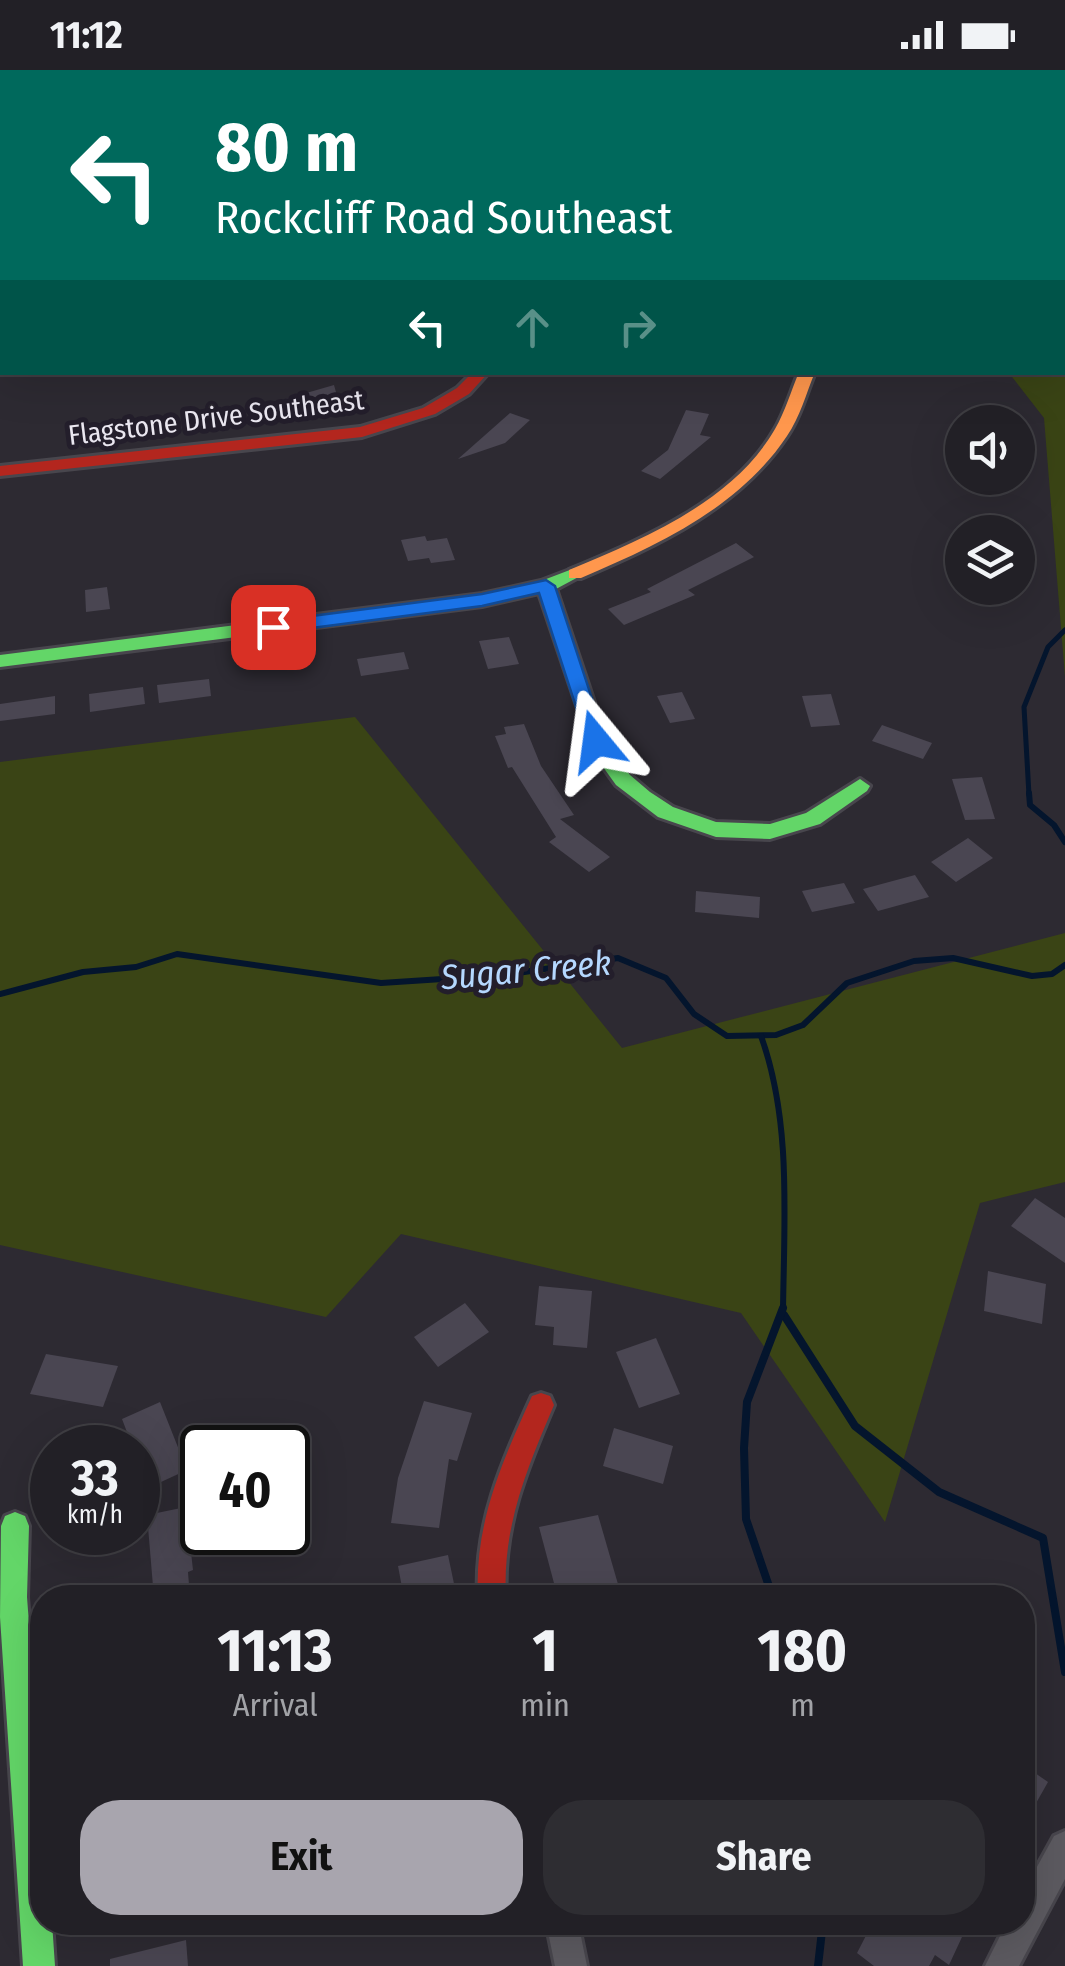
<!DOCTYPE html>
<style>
body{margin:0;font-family:"Fira Sans Condensed",sans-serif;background:#2e2d32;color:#f1f3f6;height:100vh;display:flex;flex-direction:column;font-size:38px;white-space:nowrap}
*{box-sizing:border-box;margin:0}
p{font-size:32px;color:#a2a3a7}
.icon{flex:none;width:55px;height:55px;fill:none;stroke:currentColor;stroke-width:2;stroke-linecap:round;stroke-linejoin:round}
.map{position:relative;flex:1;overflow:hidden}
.details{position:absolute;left:30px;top:1515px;width:1005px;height:350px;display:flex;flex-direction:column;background:#222026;border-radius:40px;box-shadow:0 10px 40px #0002,0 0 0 2px #3f3e43}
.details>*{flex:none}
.hud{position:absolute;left:0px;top:0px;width:1065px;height:305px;box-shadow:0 10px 40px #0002,0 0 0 2px #3f3e43;background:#00695c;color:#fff;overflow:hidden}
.fabs{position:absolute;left:945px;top:335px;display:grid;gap:20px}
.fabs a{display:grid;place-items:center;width:90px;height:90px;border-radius:50%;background:#222026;box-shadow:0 10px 40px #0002,0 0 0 2px #3f3e43;font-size:50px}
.speed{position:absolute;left:30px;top:1355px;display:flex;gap:20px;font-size:50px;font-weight:700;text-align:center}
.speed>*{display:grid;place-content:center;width:130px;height:130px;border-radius:50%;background:#222026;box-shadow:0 10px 40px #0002,0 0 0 2px #3f3e43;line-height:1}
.speed small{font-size:25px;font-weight:400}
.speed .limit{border:5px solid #111;border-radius:15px;background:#fff;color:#111}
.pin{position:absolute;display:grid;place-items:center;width:85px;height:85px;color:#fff;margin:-42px;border-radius:20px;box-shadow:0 5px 15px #0006}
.me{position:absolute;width:110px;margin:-55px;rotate:344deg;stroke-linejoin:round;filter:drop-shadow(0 0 8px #0008)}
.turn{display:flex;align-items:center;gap:35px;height:210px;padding:0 50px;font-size:45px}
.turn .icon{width:130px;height:130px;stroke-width:2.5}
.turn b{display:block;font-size:70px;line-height:85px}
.lanes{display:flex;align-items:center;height:95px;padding:0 50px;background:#0003;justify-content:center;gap:50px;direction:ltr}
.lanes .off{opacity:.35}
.eta{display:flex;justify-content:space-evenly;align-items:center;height:170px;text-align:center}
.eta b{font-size:60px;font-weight:700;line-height:70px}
.button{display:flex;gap:20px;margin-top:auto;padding:20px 50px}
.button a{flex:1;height:115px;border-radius:40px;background:#a8a5ae;color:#111;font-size:40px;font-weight:700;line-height:115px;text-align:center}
.button a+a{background:#2e2d32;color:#f1f3f6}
.status{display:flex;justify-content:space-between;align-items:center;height:70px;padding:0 50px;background:#222026;direction:ltr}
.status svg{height:28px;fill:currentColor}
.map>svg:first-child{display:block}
.green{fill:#3a4415}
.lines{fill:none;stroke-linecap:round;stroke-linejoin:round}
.stream-far3{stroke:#04152d;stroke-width:4}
.stream-far2{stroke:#04152d;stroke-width:5}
.stream-far1{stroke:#04152d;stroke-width:6}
.stream{stroke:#04152d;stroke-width:8}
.building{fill:#4a4652}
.street-casing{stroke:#48464d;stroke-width:6}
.fast-casing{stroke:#48464d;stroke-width:6}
.slow-casing{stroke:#48464d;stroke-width:6}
.jam-casing{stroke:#48464d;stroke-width:6}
.street{fill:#5c5a60;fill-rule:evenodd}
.fast{fill:#63d668;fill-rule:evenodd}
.slow{fill:#ff974d;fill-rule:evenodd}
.jam{fill:#b3261e;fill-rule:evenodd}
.route{fill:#1a73e8;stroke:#114b97;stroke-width:2.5}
.labels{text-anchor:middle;stroke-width:10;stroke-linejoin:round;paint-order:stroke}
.far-street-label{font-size:28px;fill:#eae7f0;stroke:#231e2b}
.water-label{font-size:35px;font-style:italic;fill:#b5d8ff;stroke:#231e2b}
</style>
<div class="status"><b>11:12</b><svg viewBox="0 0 49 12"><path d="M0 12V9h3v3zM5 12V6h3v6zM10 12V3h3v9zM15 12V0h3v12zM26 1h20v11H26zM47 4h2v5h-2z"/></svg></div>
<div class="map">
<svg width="1065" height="1896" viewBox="0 0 1065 1896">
<rect width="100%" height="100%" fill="#2d2a32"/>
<g class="green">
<polygon points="1063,64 1065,67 1065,607 1044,348 1009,303 1062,302"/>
<polygon points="355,647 622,978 1065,863 1065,1112 980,1133 885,1452 741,1243 401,1164 326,1247 0,1175 0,692"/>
</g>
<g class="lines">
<polyline class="stream-far3" points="1062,172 1065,175"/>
<polyline class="stream-far2" points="1029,725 1024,637 1048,577 1065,560"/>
<g class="stream-far1">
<polyline points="1029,723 1030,735 1054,755 1065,772"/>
<polyline points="0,924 83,902 136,897 177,884 381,913 504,905 618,888 666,908 694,944 727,966 776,965 803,955 847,913 914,891 953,888 1032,906 1052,904 1065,895"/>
<path d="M 761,966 C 792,1052 784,1150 783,1241"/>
</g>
<g class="stream">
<polyline points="784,1245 855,1356 939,1422 1043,1468 1065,1602"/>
<polyline points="773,1528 746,1449 744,1378 747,1332 783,1238"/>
<polyline points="818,1896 823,1852"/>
</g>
</g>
<g class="building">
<polygon points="334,315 339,333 284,340 282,330"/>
<polygon points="686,340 709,344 700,365 711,367 660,409 641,401 668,380"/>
<polygon points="510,343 530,350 505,373 458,389"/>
<polygon points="425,466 427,471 447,468 455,490 431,493 429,488 408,491 401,470"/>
<polygon points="736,473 754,487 688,520 695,525 624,555 608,539 651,522 647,519"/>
<polygon points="107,517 110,539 86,542 85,520"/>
<polygon points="509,567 519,594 488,599 479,571"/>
<polygon points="404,582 409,599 361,606 357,589"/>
<polygon points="209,609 211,626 159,633 157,615"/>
<polygon points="143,617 145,634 90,642 89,624"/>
<polygon points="682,622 695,649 670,653 657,626"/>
<polygon points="831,624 840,655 811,657 802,626"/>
<polygon points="55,626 55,644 0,651 0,634"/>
<polygon points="524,654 541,696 574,745 560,749 610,787 589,802 549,772 556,767 512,697 508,698 495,666 506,664 504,657"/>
<polygon points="882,655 932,673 923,689 872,671"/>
<polygon points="982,707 995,749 965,750 952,709"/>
<polygon points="968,768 993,788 956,812 931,792"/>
<polygon points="915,805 929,827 878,841 863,819"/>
<polygon points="844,813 855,833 812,842 802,821"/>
<polygon points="696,821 760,827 759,848 695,842"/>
<polygon points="1035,1128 1065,1148 1065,1193 1011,1156"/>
<polygon points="988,1201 1046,1214 1042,1254 984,1241"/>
<polygon points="539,1216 592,1221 587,1278 553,1275 554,1257 535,1255"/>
<polygon points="465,1233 489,1262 438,1297 414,1267"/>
<polygon points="656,1268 680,1324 639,1338 616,1282"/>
<polygon points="46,1284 118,1296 103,1337 30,1324"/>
<polygon points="424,1331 472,1343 457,1391 449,1389 439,1458 391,1453 398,1408"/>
<polygon points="160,1332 187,1400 148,1418 138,1390 138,1378 133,1378 122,1349"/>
<polygon points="614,1358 673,1376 663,1414 603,1396"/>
<polygon points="186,1437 193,1500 188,1502 190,1528 154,1528 147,1445"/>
<polygon points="598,1445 622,1528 558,1528 539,1457"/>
<polygon points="448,1485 457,1528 404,1528 398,1496"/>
<polygon points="1022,1694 1048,1712 1022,1758"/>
<polygon points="873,1852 943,1852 962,1867 949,1895 935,1885 929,1896 874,1896 857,1883"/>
<polygon points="186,1870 188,1896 110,1896 110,1889"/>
</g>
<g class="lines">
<defs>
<g id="street">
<polygon points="97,0 109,0 110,2 98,2"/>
<polygon points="335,0 352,0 353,2 337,2"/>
<polygon points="654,0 670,0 671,2 656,2"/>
<polygon points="0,249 2,250 2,258 0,259"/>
<polygon points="1065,1761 1065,1809 1019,1896 985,1896 1007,1852 1022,1852 1022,1824 1054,1766"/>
<polygon points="546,1852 578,1852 587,1896 555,1896"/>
</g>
<g id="fast">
<polygon points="575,498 584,504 556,519 609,677 630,705 650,722 673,737 716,752 770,754 806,743 860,709 870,716 867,721 820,754 770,769 716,767 658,747 616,715 593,683 539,523 482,536 0,597 0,585 482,524 541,511"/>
<polygon points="15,1442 25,1446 29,1456 27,1527 42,1727 42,1852 52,1852 55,1896 23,1896 0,1547 1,1456 5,1446"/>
</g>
<path id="slow" d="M 799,302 L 815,302 C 806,324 800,347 787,366 C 739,438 658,475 581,508 L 569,508 L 569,500 C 643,469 733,432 775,359 C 785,342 791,321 799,302 Z"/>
<g id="jam">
<polygon points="473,302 489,302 469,324 435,344 362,367 0,406 0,396 360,357 423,338 457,318"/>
<path d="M 541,1323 L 550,1326 L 554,1335 C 527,1398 502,1457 506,1528 L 478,1528 C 474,1454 502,1392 532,1326 Z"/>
</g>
</defs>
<use href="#street" class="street-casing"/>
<use href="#fast" class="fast-casing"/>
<use href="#slow" class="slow-casing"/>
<use href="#jam" class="jam-casing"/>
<use href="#street" class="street"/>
<use href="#fast" class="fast"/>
<use href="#slow" class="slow"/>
<use href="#jam" class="jam"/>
</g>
<polygon class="route" points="546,510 555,516 606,671 603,676 596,678 587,671 539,523 482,536 273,563 264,557 273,551 482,524"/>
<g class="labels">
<g class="far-street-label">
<text transform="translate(216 347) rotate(-7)" y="10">Flagstone Drive Southeast</text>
</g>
<g class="water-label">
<text transform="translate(526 900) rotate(-5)" y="12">Sugar Creek</text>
</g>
</g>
</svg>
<div class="fabs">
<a><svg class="icon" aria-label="sound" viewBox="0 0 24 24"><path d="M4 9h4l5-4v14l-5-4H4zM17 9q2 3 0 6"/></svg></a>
<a><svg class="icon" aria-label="layers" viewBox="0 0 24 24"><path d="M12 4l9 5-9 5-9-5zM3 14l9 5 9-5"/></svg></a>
</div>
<div class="speed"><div>33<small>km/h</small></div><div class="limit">40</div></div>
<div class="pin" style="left:273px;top:557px;background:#d93025"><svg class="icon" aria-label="arrive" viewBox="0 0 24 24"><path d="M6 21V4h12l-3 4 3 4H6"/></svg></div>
<svg class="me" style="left:596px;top:671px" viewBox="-20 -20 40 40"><path d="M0-17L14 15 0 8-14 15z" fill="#1a73e8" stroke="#fff" stroke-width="4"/></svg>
<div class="hud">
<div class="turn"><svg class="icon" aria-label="left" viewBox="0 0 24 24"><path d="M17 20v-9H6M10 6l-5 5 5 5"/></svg><div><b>80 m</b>Rockcliff Road Southeast</div></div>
<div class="lanes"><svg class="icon" aria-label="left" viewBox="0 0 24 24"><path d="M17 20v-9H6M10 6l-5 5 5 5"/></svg><svg class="icon off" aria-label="ahead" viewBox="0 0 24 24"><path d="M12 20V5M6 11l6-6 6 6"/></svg><svg class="icon off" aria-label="right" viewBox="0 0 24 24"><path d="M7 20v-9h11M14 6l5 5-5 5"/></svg></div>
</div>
<section class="details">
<div class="eta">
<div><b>11:13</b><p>Arrival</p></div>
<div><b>1</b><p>min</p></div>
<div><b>180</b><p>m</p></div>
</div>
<div class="button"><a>Exit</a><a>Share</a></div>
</section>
</div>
